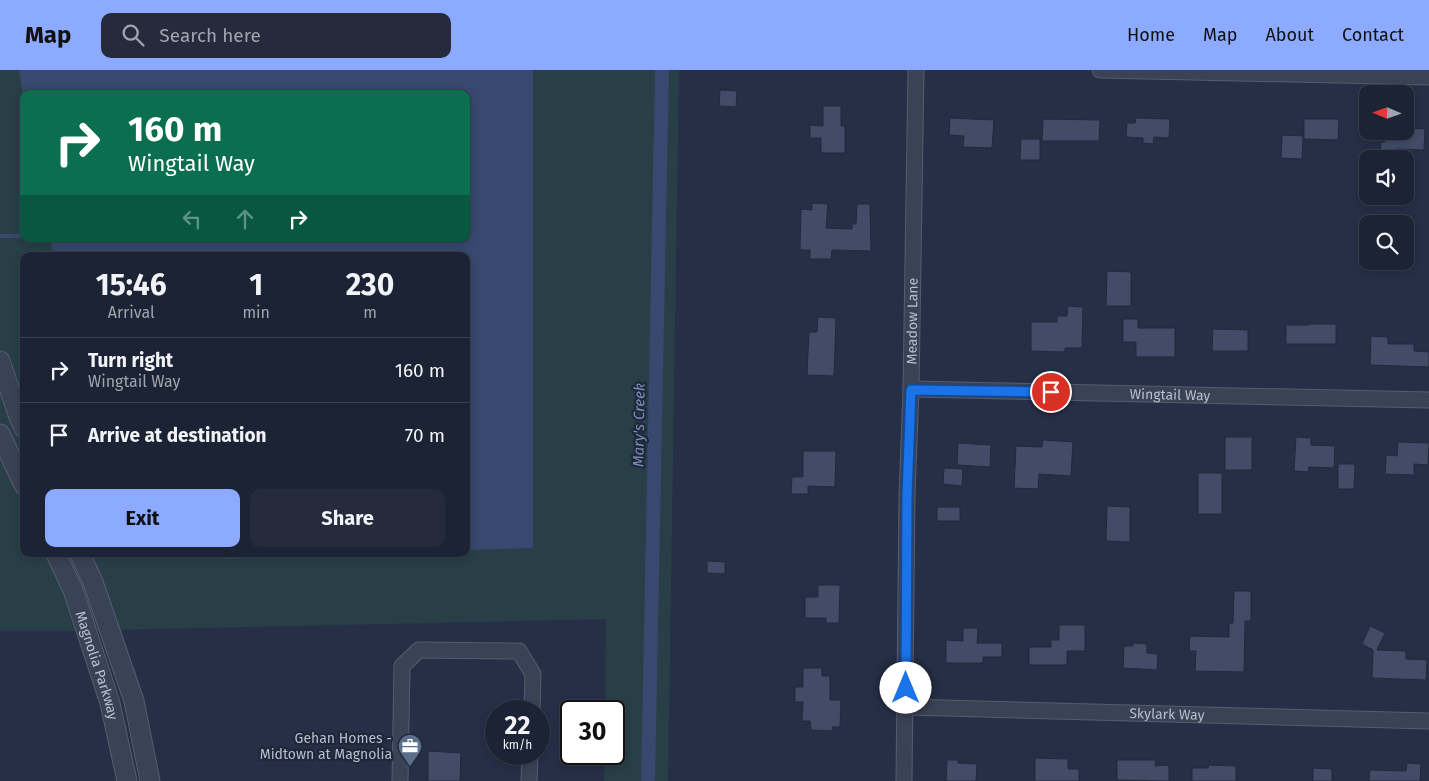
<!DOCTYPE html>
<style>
body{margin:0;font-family:"Fira Sans",sans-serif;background:#252b3c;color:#f1f3f6;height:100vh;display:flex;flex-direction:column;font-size:19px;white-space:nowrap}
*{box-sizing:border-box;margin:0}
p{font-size:16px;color:#a0a4ac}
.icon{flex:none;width:28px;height:28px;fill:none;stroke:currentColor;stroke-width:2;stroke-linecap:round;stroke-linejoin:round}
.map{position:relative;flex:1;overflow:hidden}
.sheet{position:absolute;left:20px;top:182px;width:450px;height:305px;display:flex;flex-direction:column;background:#1c2334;border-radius:10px;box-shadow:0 2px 8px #0003,0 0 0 1px #3a404f}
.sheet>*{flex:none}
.guide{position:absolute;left:20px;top:20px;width:450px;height:152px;border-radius:10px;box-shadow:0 2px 8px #0003,0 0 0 1px #3a404f;background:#0b6e4f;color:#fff;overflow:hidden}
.needle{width:32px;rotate:272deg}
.tools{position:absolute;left:1359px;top:15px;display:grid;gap:10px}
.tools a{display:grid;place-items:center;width:55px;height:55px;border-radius:10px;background:#1c2334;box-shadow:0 2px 8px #0003,0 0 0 1px #3a404f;font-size:25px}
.speed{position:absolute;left:485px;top:630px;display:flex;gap:10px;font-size:25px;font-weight:700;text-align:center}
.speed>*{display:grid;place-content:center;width:65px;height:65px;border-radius:50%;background:#1c2334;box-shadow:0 2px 8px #0003,0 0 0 1px #3a404f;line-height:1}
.speed small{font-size:12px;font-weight:400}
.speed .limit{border:2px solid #111;border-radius:8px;background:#fff;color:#111}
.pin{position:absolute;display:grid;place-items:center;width:42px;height:42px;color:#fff;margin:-21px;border:2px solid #fff;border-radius:50%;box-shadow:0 1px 5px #0007}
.me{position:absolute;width:55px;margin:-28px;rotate:0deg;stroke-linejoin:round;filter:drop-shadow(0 0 4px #0008)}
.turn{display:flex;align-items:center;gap:18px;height:105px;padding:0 25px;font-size:22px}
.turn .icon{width:65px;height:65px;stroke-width:2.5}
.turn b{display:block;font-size:35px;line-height:42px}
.lanes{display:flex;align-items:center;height:48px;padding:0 25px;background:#0003;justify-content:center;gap:25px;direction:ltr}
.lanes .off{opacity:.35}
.eta{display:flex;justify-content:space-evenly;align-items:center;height:85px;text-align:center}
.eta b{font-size:30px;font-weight:700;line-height:35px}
.primary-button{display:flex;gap:10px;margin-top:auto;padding:10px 25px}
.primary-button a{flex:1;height:58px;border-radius:10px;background:#8caaff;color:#111;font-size:20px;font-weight:700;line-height:58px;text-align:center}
.primary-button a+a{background:#252b3c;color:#f1f3f6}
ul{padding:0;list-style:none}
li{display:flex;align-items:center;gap:15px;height:65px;padding:0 25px;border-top:1px solid #3a404f}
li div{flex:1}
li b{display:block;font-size:19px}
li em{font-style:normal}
header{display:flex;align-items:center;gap:30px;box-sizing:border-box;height:70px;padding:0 25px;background:#8caaff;color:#111}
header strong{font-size:24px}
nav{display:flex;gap:28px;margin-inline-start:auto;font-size:18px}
.search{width:350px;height:45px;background:#252b3c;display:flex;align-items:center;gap:12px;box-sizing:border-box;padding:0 18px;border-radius:10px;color:#a0a4ac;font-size:19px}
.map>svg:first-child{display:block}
.green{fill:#283f47;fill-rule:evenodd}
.water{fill:#38486e}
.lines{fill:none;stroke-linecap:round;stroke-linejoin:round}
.stream{stroke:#38486e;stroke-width:4}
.canal{stroke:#38486e;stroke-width:14}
.building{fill:#424c66;stroke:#21293d}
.minor-casing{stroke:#565d70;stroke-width:17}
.tertiary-casing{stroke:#565d70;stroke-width:21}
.minor{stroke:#3a4255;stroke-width:15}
.tertiary{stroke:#3a4255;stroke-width:19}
.route-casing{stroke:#114b97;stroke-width:12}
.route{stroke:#1a73e8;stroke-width:9}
.labels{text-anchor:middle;stroke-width:4.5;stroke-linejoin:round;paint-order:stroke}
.street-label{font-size:14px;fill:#b8bece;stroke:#1f273b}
.poi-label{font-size:14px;fill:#b8bece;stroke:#1f273b;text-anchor:end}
.water-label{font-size:15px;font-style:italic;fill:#7d8fb7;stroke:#1f273b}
</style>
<header>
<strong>Map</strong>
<div class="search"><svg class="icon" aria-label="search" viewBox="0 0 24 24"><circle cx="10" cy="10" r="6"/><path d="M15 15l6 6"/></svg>Search here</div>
<nav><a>Home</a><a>Map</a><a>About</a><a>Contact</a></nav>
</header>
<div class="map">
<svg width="1429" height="711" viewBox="0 0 1429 711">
<rect width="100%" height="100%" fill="#262f46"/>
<path class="green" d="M 0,0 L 679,0 L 668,711 L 604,711 L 605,684 L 614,684 L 614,641 L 605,641 L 606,549 L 72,561 L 0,561 ZM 24,24 L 466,24 L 466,169 L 24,169 ZM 24,186 L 466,186 L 466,484 L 24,484 Z"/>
<g class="water">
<polygon points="19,0 533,0 533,478 466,480 466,186 54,186 50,169 466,169 466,24 24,24 24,32"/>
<polygon points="217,484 366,484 225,489"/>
</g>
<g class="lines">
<polyline class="stream" points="0,166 24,166"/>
<polyline class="canal" points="648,711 662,0"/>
</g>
<g class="building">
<polygon points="720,20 737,21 736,37 719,36"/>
<polygon points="823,36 841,36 841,56 845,56 845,83 821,83 821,68 810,68 810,55 823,56"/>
<polygon points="950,48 994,50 992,78 963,77 964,66 949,65"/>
<polygon points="1136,48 1170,49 1169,68 1154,67 1153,74 1143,73 1143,68 1126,67 1127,53 1135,53"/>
<polygon points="1043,49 1100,50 1099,71 1042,71"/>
<polygon points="1304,49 1339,49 1338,70 1304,69"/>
<polygon points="1405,58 1425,59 1424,80 1397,79 1397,87 1380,86 1381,72 1385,72 1385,61 1405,61"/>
<polygon points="1282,65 1303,66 1302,89 1281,88"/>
<polygon points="1021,69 1040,69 1040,90 1020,90"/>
<polygon points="812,133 828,134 826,158 852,159 852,154 856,154 857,134 870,134 871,181 832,180 831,189 810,189 810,180 800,180 801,139 812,140"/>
<polygon points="1107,201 1131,202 1131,236 1106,236"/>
<polygon points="1068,236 1083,237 1082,278 1065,278 1065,282 1031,281 1031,252 1057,252 1057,246 1067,246"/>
<polygon points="818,247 836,248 834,306 807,305 809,262 817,262"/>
<polygon points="1123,249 1138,249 1138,258 1175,258 1175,287 1136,287 1136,272 1123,272"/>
<polygon points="1309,254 1336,254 1336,274 1286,274 1286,255 1309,255"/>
<polygon points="1213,259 1248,260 1248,281 1212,281"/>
<polygon points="1371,266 1388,267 1388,274 1414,274 1414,281 1429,282 1429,297 1370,295"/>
<rect x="1225" y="367" width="27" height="33"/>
<polygon points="1296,367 1311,368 1311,375 1335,376 1334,398 1309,397 1308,402 1294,401"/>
<polygon points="1043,370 1073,372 1071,406 1039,404 1038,419 1014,418 1016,376 1042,377"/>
<polygon points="1398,372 1429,373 1428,395 1414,394 1414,405 1385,404 1386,385 1397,386"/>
<polygon points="958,373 991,375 990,397 957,395"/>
<polygon points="803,381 836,381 835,417 808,416 808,424 791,424 792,407 803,407"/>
<polygon points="1338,394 1355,394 1354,419 1338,419"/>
<polygon points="944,398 963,399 962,416 943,414"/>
<rect x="1198" y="403" width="24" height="41"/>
<polygon points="1107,436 1130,437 1130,472 1106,471"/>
<rect x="937" y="437" width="23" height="14"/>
<polygon points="707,491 725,492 725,504 707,503"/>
<polygon points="818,515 840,515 839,553 826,553 826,548 805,548 805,527 818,527"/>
<polygon points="1234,521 1251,521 1251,551 1245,551 1244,602 1195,601 1196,581 1189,581 1190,566 1229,567 1229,553 1233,553"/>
<polygon points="1059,555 1085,555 1085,581 1067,581 1067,595 1029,595 1029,577 1051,577 1051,570 1059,570"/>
<polygon points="1370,556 1385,563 1377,580 1406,581 1406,589 1427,590 1426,610 1372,608 1373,580 1362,574"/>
<polygon points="963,558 978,558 977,573 1002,573 1002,587 983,587 983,593 946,593 946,570 963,571"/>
<polygon points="1133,573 1147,574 1147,583 1158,584 1157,600 1123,598 1124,576 1133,576"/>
<polygon points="803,598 822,598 822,606 830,606 830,630 841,630 840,657 832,657 833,661 811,660 810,651 802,651 803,632 795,632 795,617 803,617"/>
<polygon points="428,681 461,683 460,711 428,711"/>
<polygon points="1035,688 1068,689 1068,699 1079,699 1079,711 1035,711"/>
<polygon points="947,690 958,690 958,693 977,694 976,711 946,711"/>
<polygon points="1117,690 1156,690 1155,696 1169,695 1169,711 1117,710"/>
<polygon points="1407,693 1421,694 1420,711 1369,711 1370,700 1406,701"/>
<polygon points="1209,695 1236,696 1236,711 1192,711 1192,698 1208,698"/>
<polygon points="1313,698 1332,699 1332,711 1313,711"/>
</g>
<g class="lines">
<defs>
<g id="minor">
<polyline points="1100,0 1429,7"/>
<path id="s1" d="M 911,319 L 1429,330"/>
<path id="s2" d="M 905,637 L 1429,651"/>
<polyline points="400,711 402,596 419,580 519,581 533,604 532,641"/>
<polyline points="529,711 530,684"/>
<path id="s3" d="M 904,711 L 907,426 L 911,319 L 916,0"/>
</g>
<g id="tertiary">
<polyline points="0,291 19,347 24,358"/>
<polyline points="0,364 24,415"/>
<path id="s4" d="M 56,484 L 73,520 L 110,633 L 127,711"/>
<polyline points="80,484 93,512 134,631 150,711"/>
</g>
</defs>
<use href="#minor" class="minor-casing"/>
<use href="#tertiary" class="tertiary-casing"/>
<use href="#minor" class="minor"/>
<use href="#tertiary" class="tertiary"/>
</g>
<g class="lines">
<defs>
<polyline id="route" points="906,618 907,426 911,320 1051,322"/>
</defs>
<use href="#route" class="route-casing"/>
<use href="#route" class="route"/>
</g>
<defs>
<symbol id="office-pin" viewBox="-11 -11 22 30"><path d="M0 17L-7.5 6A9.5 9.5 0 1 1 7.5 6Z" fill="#5c6f8a" stroke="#1f273b"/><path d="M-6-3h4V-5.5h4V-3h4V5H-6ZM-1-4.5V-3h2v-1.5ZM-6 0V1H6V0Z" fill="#fff"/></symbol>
</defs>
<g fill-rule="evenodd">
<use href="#office-pin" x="396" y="662" width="28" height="38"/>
</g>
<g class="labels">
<g class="street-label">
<text dy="5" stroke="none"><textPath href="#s3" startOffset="460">Meadow Lane</textPath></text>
<text dy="5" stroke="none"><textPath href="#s1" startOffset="259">Wingtail Way</textPath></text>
<text dy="5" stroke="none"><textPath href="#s4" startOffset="119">Magnolia Parkway</textPath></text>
<text dy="5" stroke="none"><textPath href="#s2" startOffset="262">Skylark Way</textPath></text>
</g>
<g class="poi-label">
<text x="392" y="673">Gehan Homes -<tspan x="392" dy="16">Midtown at Magnolia</tspan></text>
</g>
<g class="water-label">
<text transform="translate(639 355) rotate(-89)" y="5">Mary's Creek</text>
</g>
</g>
</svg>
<div class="tools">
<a><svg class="needle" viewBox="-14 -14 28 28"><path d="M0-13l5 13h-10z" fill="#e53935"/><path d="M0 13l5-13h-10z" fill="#a0a4ac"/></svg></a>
<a><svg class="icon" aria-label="sound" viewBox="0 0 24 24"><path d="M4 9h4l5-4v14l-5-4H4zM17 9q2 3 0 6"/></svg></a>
<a><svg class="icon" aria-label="search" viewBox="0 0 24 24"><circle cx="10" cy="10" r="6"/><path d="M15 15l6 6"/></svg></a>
</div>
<div class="speed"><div>22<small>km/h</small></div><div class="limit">30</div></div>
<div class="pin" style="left:1051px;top:322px;background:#d93025"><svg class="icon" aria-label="arrive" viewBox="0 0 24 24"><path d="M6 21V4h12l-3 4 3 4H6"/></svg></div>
<svg class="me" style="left:906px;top:618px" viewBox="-20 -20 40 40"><circle r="19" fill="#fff"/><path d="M0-13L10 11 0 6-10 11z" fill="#1a73e8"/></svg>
<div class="guide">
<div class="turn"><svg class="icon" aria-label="right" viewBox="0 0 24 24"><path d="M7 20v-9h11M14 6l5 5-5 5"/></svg><div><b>160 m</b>Wingtail Way</div></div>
<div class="lanes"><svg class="icon off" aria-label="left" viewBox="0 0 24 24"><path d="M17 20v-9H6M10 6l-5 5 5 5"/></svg><svg class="icon off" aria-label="ahead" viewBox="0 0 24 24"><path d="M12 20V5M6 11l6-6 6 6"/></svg><svg class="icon" aria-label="right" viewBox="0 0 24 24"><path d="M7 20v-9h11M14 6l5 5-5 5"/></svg></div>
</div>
<section class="sheet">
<div class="eta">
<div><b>15:46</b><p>Arrival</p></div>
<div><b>1</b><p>min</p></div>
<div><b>230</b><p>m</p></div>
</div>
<ul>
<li><svg class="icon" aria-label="right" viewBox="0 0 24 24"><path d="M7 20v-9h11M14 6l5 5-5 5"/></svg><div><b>Turn right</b><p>Wingtail Way</p></div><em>160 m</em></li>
<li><svg class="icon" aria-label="arrive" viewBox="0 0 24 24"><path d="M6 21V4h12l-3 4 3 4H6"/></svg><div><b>Arrive at destination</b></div><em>70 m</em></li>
</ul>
<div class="primary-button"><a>Exit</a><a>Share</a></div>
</section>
</div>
